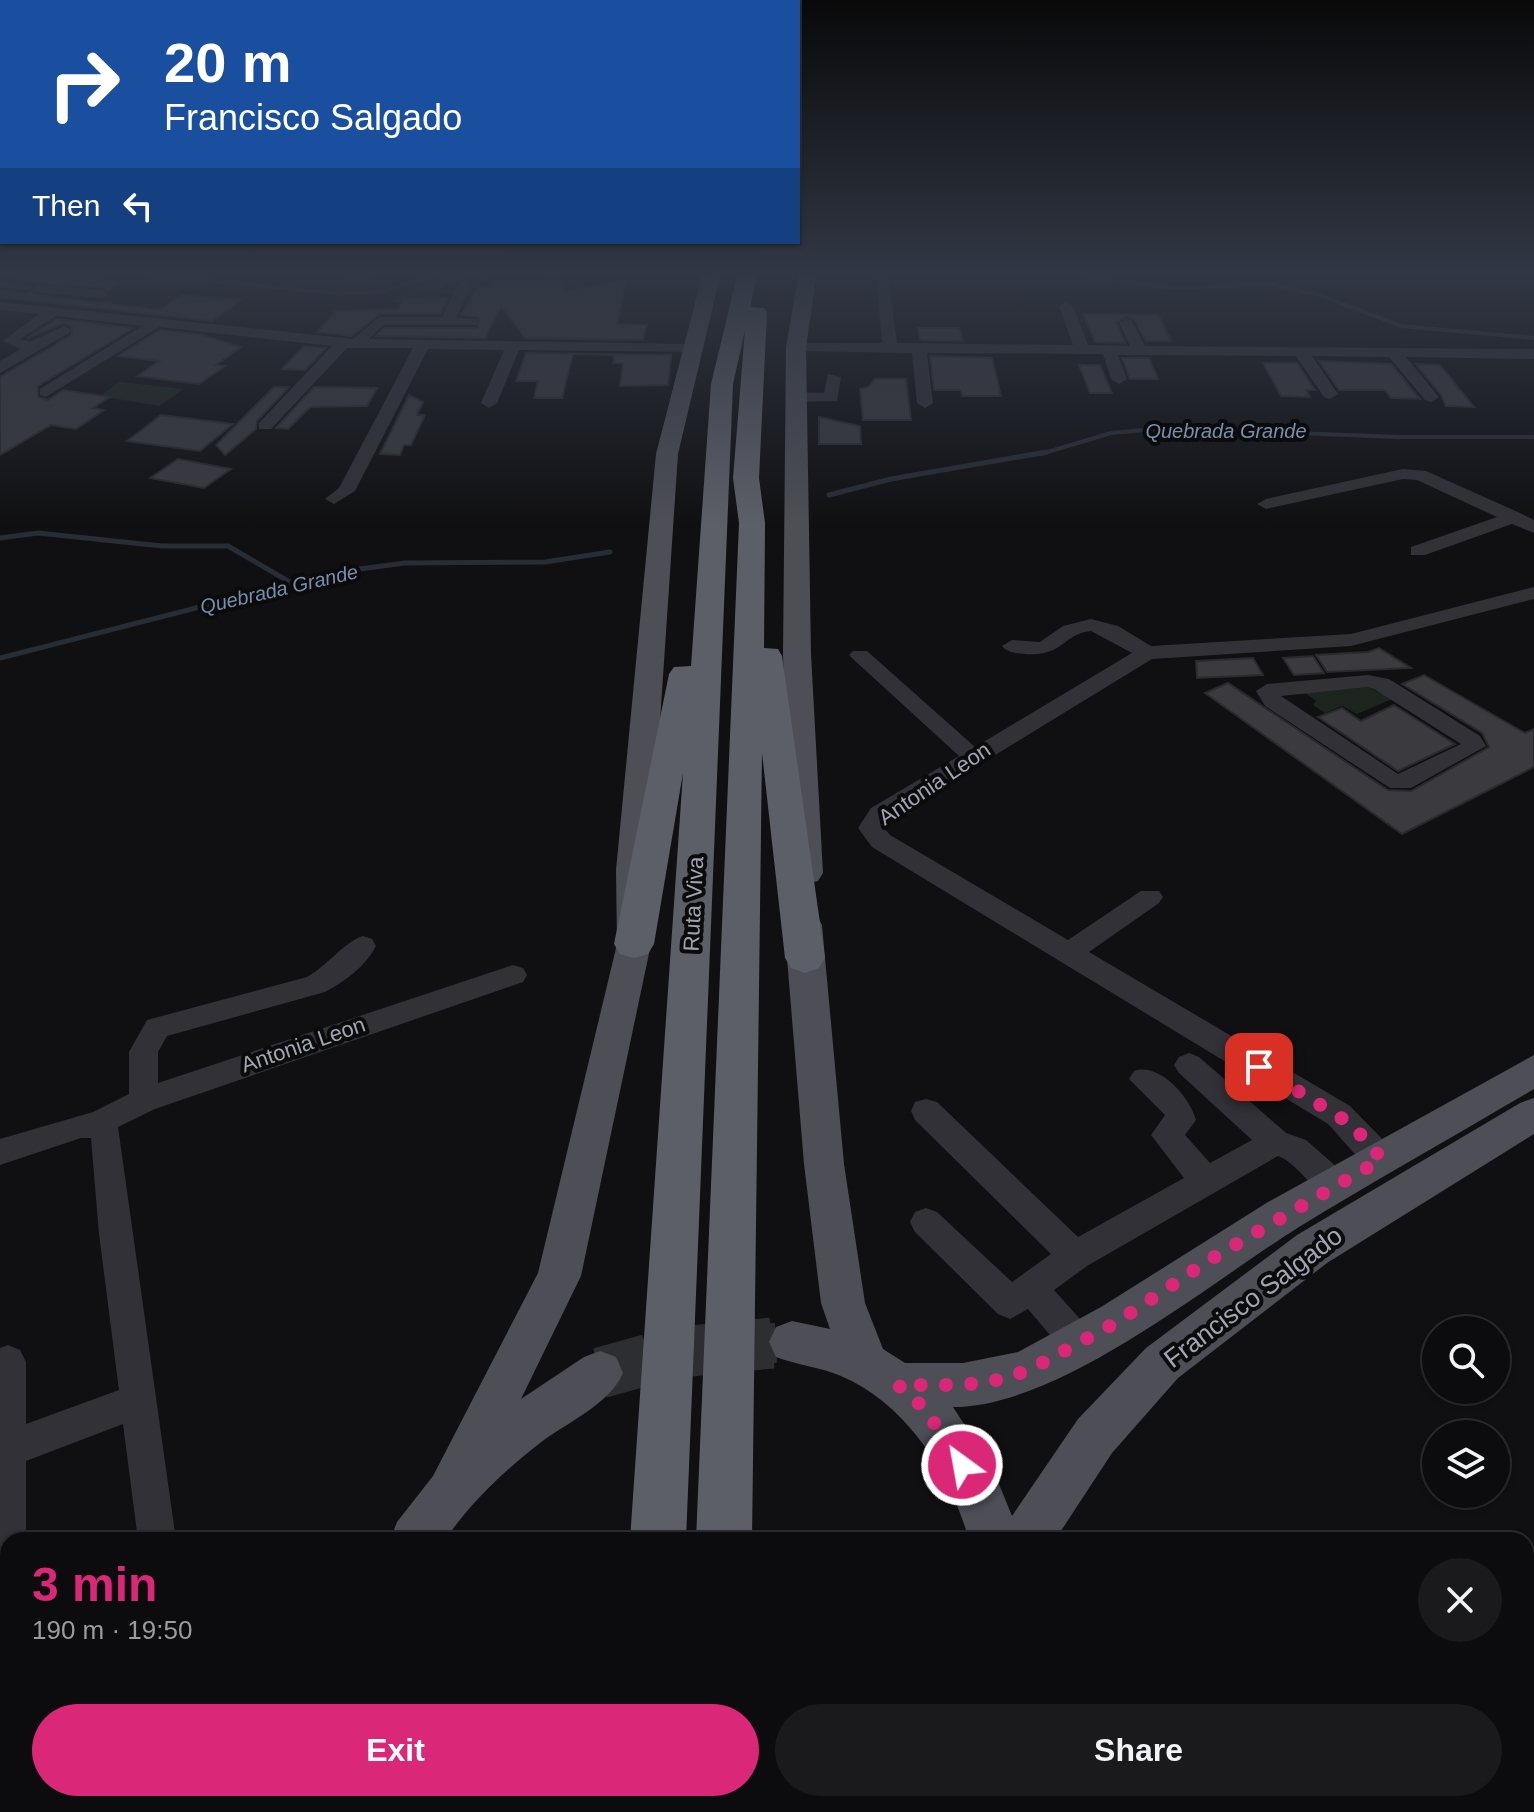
<!DOCTYPE html>
<meta charset="utf-8">
<style>
body{margin:0;font-family:Arial,sans-serif;background:#1a1a1c;color:#f1f3f6;height:100vh;display:flex;flex-direction:column;font-size:30px;white-space:nowrap}
*{box-sizing:border-box;margin:0}
p{font-size:26px;color:#9a9b9e}
.icon{flex:none;width:44px;height:44px;fill:none;stroke:currentColor;stroke-width:2;stroke-linecap:round;stroke-linejoin:round}
.map{position:relative;flex:1;overflow:hidden}
.sheet{position:absolute;left:0px;top:1532px;width:1534px;height:280px;display:flex;flex-direction:column;background:#0c0c0e;border-radius:24px 24px 0 0;box-shadow:0 2px 6px #0004,0 0 0 2px #2c2c2e}
.sheet>*{flex:none}
.banner{position:absolute;left:0px;top:0px;width:800px;height:244px;box-shadow:0 2px 6px #0004,0 0 0 2px #2c2c2e;background:#1a4fa0;color:#fff;overflow:hidden}
.buttons{position:absolute;left:1422px;top:1316px;display:grid;gap:16px}
.buttons a{display:grid;place-items:center;width:88px;height:88px;border-radius:50%;background:#0c0c0e;box-shadow:0 2px 6px #0004,0 0 0 2px #2c2c2e;font-size:40px}
.pin{position:absolute;display:grid;place-items:center;width:68px;height:68px;color:#fff;margin:-34px;border-radius:16px;box-shadow:0 4px 12px #0006}
.me{position:absolute;width:88px;margin:-44px;rotate:328deg;stroke-linejoin:round;filter:drop-shadow(0 0 6px #0008)}
.turn{display:flex;align-items:center;gap:28px;height:168px;padding:0 32px;font-size:36px}
.turn .icon{width:104px;height:104px;stroke-width:2.5}
.turn b{display:block;font-size:56px;line-height:68px}
.then{display:flex;align-items:center;height:76px;padding:0 32px;background:#0003;gap:16px;font-size:30px}
.round{display:grid;place-items:center;flex:none;width:84px;height:84px;border-radius:42px;background:#1a1a1c}
.headline{display:flex;align-items:center;justify-content:space-between;height:136px;padding:0 32px}
h1{font-size:48px;font-weight:600;line-height:60px;color:#db2777}
.action{display:flex;gap:16px;margin-top:auto;padding:16px 32px}
.action a{flex:1;height:92px;border-radius:48px;background:#db2777;color:#fff;font-size:32px;font-weight:600;line-height:92px;text-align:center}
.action a+a{background:#1a1a1c;color:#f1f3f6}
.map>svg:first-child{display:block}
.green{fill:#1c241e}
.lines{fill:none;stroke-linecap:round;stroke-linejoin:round}
.stream-far1{stroke:#272d35;stroke-width:4}
.stream{stroke:#272d35;stroke-width:5}
.building{fill:#3a3a3f;stroke:#2a2a2e;stroke-width:2}
.major-tunnel-far1{stroke:#2d2e32;stroke-width:40;stroke-dasharray:40 20;stroke-linecap:butt}
.major-tunnel{stroke:#2d2e32;stroke-width:51;stroke-dasharray:51 26;stroke-linecap:butt}
.minor{fill:#313137;fill-rule:evenodd}
.major{fill:#4d4e56;fill-rule:evenodd}
.highway{fill:#5d5f68;fill-rule:evenodd}
.route{stroke:#db2777;stroke-width:14;stroke-dasharray:0 25.2}
.labels{text-anchor:middle;stroke-width:8;stroke-linejoin:round;paint-order:stroke}
.far-water-label{font-size:20px;font-style:italic;fill:#778faf;stroke:#0b0b0c}
.street-label{font-size:22px;fill:#a1a5b3;stroke:#0b0b0c}
.near-street-label{font-size:26px;fill:#a1a5b3;stroke:#0b0b0c}
</style>
<div class="map">
<svg width="1534" height="1812" viewBox="0 0 1534 1812">
<rect width="100%" height="100%" fill="#101012"/>
<g class="green">
<polygon points="461,272 493,272 490,278 447,281 441,290 454,291 453,294 424,295 402,303 388,302 430,281"/>
<polygon points="120,382 183,389 159,406 100,396"/>
<polygon points="1368,687 1392,699 1357,714 1342,706 1325,713 1313,705 1316,701 1305,693"/>
</g>
<g class="lines">
<g class="stream-far1">
<polyline points="113,272 335,293 380,292 446,272"/>
<polyline points="1066,272 1121,283 1178,288 1270,284 1319,295 1401,326 1534,338"/>
<polyline points="1041,454 1111,433 1166,428 1398,437 1534,437"/>
</g>
<g class="stream">
<polyline points="829,495 891,479 1047,452"/>
<polyline points="0,538 38,533 162,546 228,546 293,584"/>
<polyline points="0,658 337,572 405,563 545,562 610,552"/>
</g>
</g>
<g class="building">
<polygon points="0,272 66,272 61,275 122,282 108,291 101,287 34,283 0,276"/>
<polygon points="563,280 563,291 626,280 617,324 647,325 643,340 525,338 501,306 485,338 376,336 384,328 477,328 479,317 461,315 478,287 494,287 493,281"/>
<polygon points="0,290 26,293 32,290 35,295 160,310 181,295 241,300 212,321 0,297"/>
<polygon points="421,298 448,298 440,314 379,314 352,336 317,332 336,311 398,309 403,300"/>
<polygon points="1083,314 1158,315 1171,341 1146,341 1134,319 1127,316 1116,322 1125,343 1095,342"/>
<polygon points="57,319 133,328 38,386 38,397 48,400 63,390 110,397 93,408 104,410 76,429 51,425 0,455 0,377 72,335 72,327 63,323 27,338"/>
<polygon points="918,328 959,328 963,341 920,340"/>
<polygon points="160,330 199,334 241,347 216,365 225,366 199,384 137,376 159,361 118,356"/>
<polygon points="304,346 326,348 305,370 282,369"/>
<polygon points="526,353 671,355 668,385 620,386 623,363 613,363 615,355 573,354 562,398 534,398 538,381 516,381"/>
<polygon points="930,356 992,358 1001,396 962,396 961,390 934,390"/>
<polygon points="1122,358 1149,358 1158,379 1130,379"/>
<polygon points="1319,361 1391,364 1420,399 1391,398 1385,390 1339,390"/>
<polygon points="1263,363 1297,363 1315,390 1306,390 1310,397 1281,396"/>
<polygon points="1416,364 1440,365 1474,407 1446,406 1441,395"/>
<polygon points="1079,365 1100,365 1112,393 1090,393"/>
<polygon points="875,379 906,379 911,420 863,420 860,389 868,387"/>
<polygon points="274,387 289,387 257,421 256,429 225,455 216,445"/>
<polygon points="314,387 377,388 367,406 310,407 288,429 276,428"/>
<polygon points="409,395 423,402 417,415 425,415 411,445 404,445 400,455 380,454"/>
<polygon points="161,415 233,424 200,451 127,441"/>
<polygon points="819,417 860,426 861,444 819,444"/>
<polygon points="178,459 231,469 204,488 150,478"/>
<polygon points="1379,648 1411,668 1327,672 1316,655 1368,652"/>
<polygon points="1313,656 1324,673 1294,675 1283,658"/>
<polygon points="1253,658 1263,675 1197,678 1196,661"/>
<polygon points="1424,675 1525,733 1534,729 1534,767 1402,834 1205,693 1228,683 1388,790 1411,791 1489,747 1482,733 1402,684"/>
<polygon points="1394,705 1455,744 1398,771 1318,717 1342,708 1361,721"/>
</g>
<g class="lines">
<polyline class="major-tunnel-far1" points="736,1345 792,1342"/>
<polyline class="major-tunnel" points="600,1373 671,1353 772,1343"/>
<g class="minor">
<polygon points="333,272 394,272 357,281"/>
<polygon points="876,272 888,275 897,343 1073,345 1059,306 1066,302 1073,306 1088,345 1130,346 1119,323 1126,319 1131,320 1145,346 1534,349 1534,359 1406,357 1439,397 1431,402 1425,400 1389,357 1312,356 1338,394 1330,399 1324,397 1296,356 1118,355 1127,379 1119,384 1111,379 1103,354 927,353 933,403 925,408 917,403 912,353 796,351 789,347 796,343 882,343"/>
<polygon points="0,279 33,286 26,290 0,287"/>
<polygon points="464,282 471,286 456,318 477,319 477,325 383,325 369,339 691,344 698,348 691,352 519,350 497,403 489,408 481,403 504,350 428,349 355,491 334,504 325,499 339,488 413,348 347,348 271,429 259,429 259,423 332,346 159,327 46,397 40,395 40,389 142,326 56,316 20,339 30,342 64,326 71,330 69,333 0,373 0,361 21,349 3,341 39,314 0,310 0,302 353,339 379,317 442,317 457,286"/>
<polygon points="40,285 101,290 108,294 101,298 35,292 35,286"/>
<polygon points="828,374 841,377 837,401 796,402 788,397 796,392 824,393"/>
<polygon points="1403,469 1426,471 1520,513 1534,520 1534,533 1512,524 1425,555 1411,555 1411,547 1497,517 1417,480 1403,479 1266,509 1257,504 1266,499"/>
<path d="M 1534,587 L 1534,599 L 1351,646 L 1152,659 L 889,820 L 883,827 L 890,835 L 1068,940 L 1141,891 L 1159,891 L 1163,897 L 1159,903 L 1089,952 L 1350,1106 L 1393,1150 L 1398,1159 L 1393,1168 C 1367,1177 1345,1141 1328,1124 L 872,847 L 858,828 L 871,808 L 959,756 L 853,659 L 849,655 L 853,651 L 867,651 L 975,747 L 1132,653 L 1091,631 C 1062,634 1064,657 1025,654 C 1016,653 1008,653 1002,646 L 1012,640 L 1040,642 L 1063,626 L 1091,619 L 1118,626 L 1151,646 L 1351,634 Z"/>
<path d="M 1368,675 L 1389,679 L 1480,736 L 1486,746 L 1411,788 L 1390,788 L 1265,706 L 1256,691 L 1267,684 ZM 1368,687 L 1374,689 L 1461,744 L 1398,774 L 1281,696 Z"/>
<path d="M 363,936 L 372,939 L 376,946 C 365,967 345,981 325,992 L 167,1036 L 158,1052 L 158,1083 L 513,965 L 523,968 L 527,975 L 523,982 L 155,1109 L 118,1127 L 176,1540 L 138,1540 L 123,1424 L 26,1461 L 26,1539 L 8,1540 L 8,1558 L 0,1555 L 0,1348 L 8,1345 L 20,1350 L 26,1362 L 26,1424 L 119,1390 L 99,1234 L 91,1138 L 81,1138 L 0,1165 L 0,1139 L 93,1112 L 129,1094 L 129,1052 L 147,1020 L 307,977 C 327,966 344,942 363,936 Z"/>
<path d="M 1189,1053 L 1199,1057 L 1286,1133 L 1306,1140 L 1346,1175 L 1351,1185 L 1346,1195 C 1316,1205 1303,1165 1278,1156 L 1087,1266 L 1054,1290 L 1090,1330 L 1095,1342 L 1090,1354 L 1078,1358 L 1066,1354 L 1028,1309 L 1010,1319 L 998,1314 L 915,1232 L 910,1222 L 915,1212 L 926,1208 L 937,1212 L 1012,1282 L 1051,1254 L 915,1120 L 911,1111 L 915,1102 L 926,1099 L 937,1102 L 1078,1237 L 1184,1178 L 1151,1135 L 1165,1115 L 1129,1079 L 1134,1071 C 1159,1062 1190,1097 1196,1120 L 1185,1135 L 1210,1163 L 1252,1140 L 1179,1073 L 1174,1065 L 1179,1057 Z"/>
<polygon points="201,1804 246,1804 249,1812 204,1812"/>
</g>
<g class="major">
<path d="M 703,272 L 721,272 L 678,454 L 650,870 L 651,944 L 581,1276 L 521,1399 L 584,1357 L 600,1351 L 616,1357 L 623,1373 C 610,1404 566,1423 540,1443 C 504,1471 470,1503 445,1540 L 390,1540 L 397,1522 L 433,1476 L 538,1273 L 617,944 L 616,870 L 656,454 Z"/>
<polygon points="799,272 817,272 806,347 811,654 823,873 818,881 806,884 794,881 789,873 783,654 786,347"/>
<path d="M 805,913 L 817,916 L 822,925 L 844,1164 L 865,1303 L 883,1349 L 905,1363 L 963,1363 L 1018,1352 L 1101,1307 L 1268,1202 L 1534,1055 L 1534,1089 C 1456,1135 1376,1180 1299,1227 C 1208,1284 1060,1407 953,1407 L 992,1467 L 1012,1516 L 1078,1419 L 1146,1348 L 1297,1235 L 1520,1103 L 1534,1098 L 1534,1134 L 1327,1263 L 1178,1378 L 1112,1453 L 1055,1540 L 969,1540 C 950,1472 906,1404 841,1376 C 820,1367 797,1365 776,1357 L 769,1342 L 776,1327 L 792,1321 L 830,1329 L 821,1303 L 804,1164 L 787,958 L 788,925 L 793,916 Z"/>
<polygon points="349,1804 407,1804 409,1812 351,1812"/>
<polygon points="879,1804 970,1804 968,1812 875,1812"/>
</g>
<g class="highway">
<polygon points="738,272 758,272 750,307 764,308 767,312 759,478 765,523 764,648 778,649 782,656 825,958 819,968 805,973 791,968 785,958 762,753 752,1540 696,1540 739,523 733,478 745,330 733,384 686,1540 630,1540 683,773 654,944 648,954 634,958 620,954 614,944 669,674 674,667 691,666 711,384"/>
<polygon points="612,1804 676,1804 675,1812 611,1812"/>
<polygon points="685,1804 749,1804 748,1812 684,1812"/>
</g>
</g>
<linearGradient id="sky" x2="0" y2="1"><stop stop-color="#09090a"/><stop offset="0.52" stop-color="#313744"/><stop offset="1" stop-color="#313744" stop-opacity="0"/></linearGradient>
<rect width="1534" height="525" fill="url(#sky)"/>
<g class="lines">
<polyline class="route" points="962,1465 925,1409 898,1385 963,1385 1004,1379 1031,1369 1117,1322 1211,1259 1382,1159 1351,1124 1259,1067"/>
</g>
<g class="labels">
<g class="far-water-label">
<text x="1226" y="438">Quebrada Grande</text>
<text transform="translate(279 589) rotate(-13)" y="7">Quebrada Grande</text>
</g>
<g class="street-label">
<text transform="translate(934 783) rotate(-34)" y="8">Antonia Leon</text>
<text transform="translate(693 904) rotate(-87)" y="8">Ruta Viva</text>
<text transform="translate(303 1044) rotate(-19)" y="8">Antonia Leon</text>
</g>
<g class="near-street-label">
<text transform="translate(1253 1297) rotate(-37)" y="9">Francisco Salgado</text>
</g>
</g>
</svg>
<div class="buttons">
<a><svg class="icon" aria-label="search" viewBox="0 0 24 24"><circle cx="10" cy="10" r="6"/><path d="M15 15l6 6"/></svg></a>
<a><svg class="icon" aria-label="layers" viewBox="0 0 24 24"><path d="M12 4l9 5-9 5-9-5zM3 14l9 5 9-5"/></svg></a>
</div>
<div class="pin" style="left:1259px;top:1067px;background:#d93025"><svg class="icon" aria-label="arrive" viewBox="0 0 24 24"><path d="M6 21V4h12l-3 4 3 4H6"/></svg></div>
<svg class="me" style="left:962px;top:1465px" viewBox="-20 -20 40 40"><circle r="17" fill="#db2777" stroke="#fff" stroke-width="3"/><path d="M0-11L8 9 0 5-8 9z" fill="#fff"/></svg>
<div class="banner">
<div class="turn"><svg class="icon" aria-label="right" viewBox="0 0 24 24"><path d="M7 20v-9h11M14 6l5 5-5 5"/></svg><div><b>20 m</b>Francisco Salgado</div></div>
<div class="then">Then<svg class="icon" aria-label="left" viewBox="0 0 24 24"><path d="M17 20v-9H6M10 6l-5 5 5 5"/></svg></div>
</div>
<section class="sheet">
<div class="headline"><div><h1>3 min</h1><p>190 m · 19:50</p></div><a class="round"><svg class="icon" aria-label="close" viewBox="0 0 24 24"><path d="M6 6l12 12M18 6L6 18"/></svg></a></div>
<div class="action"><a>Exit</a><a>Share</a></div>
</section>
</div>
